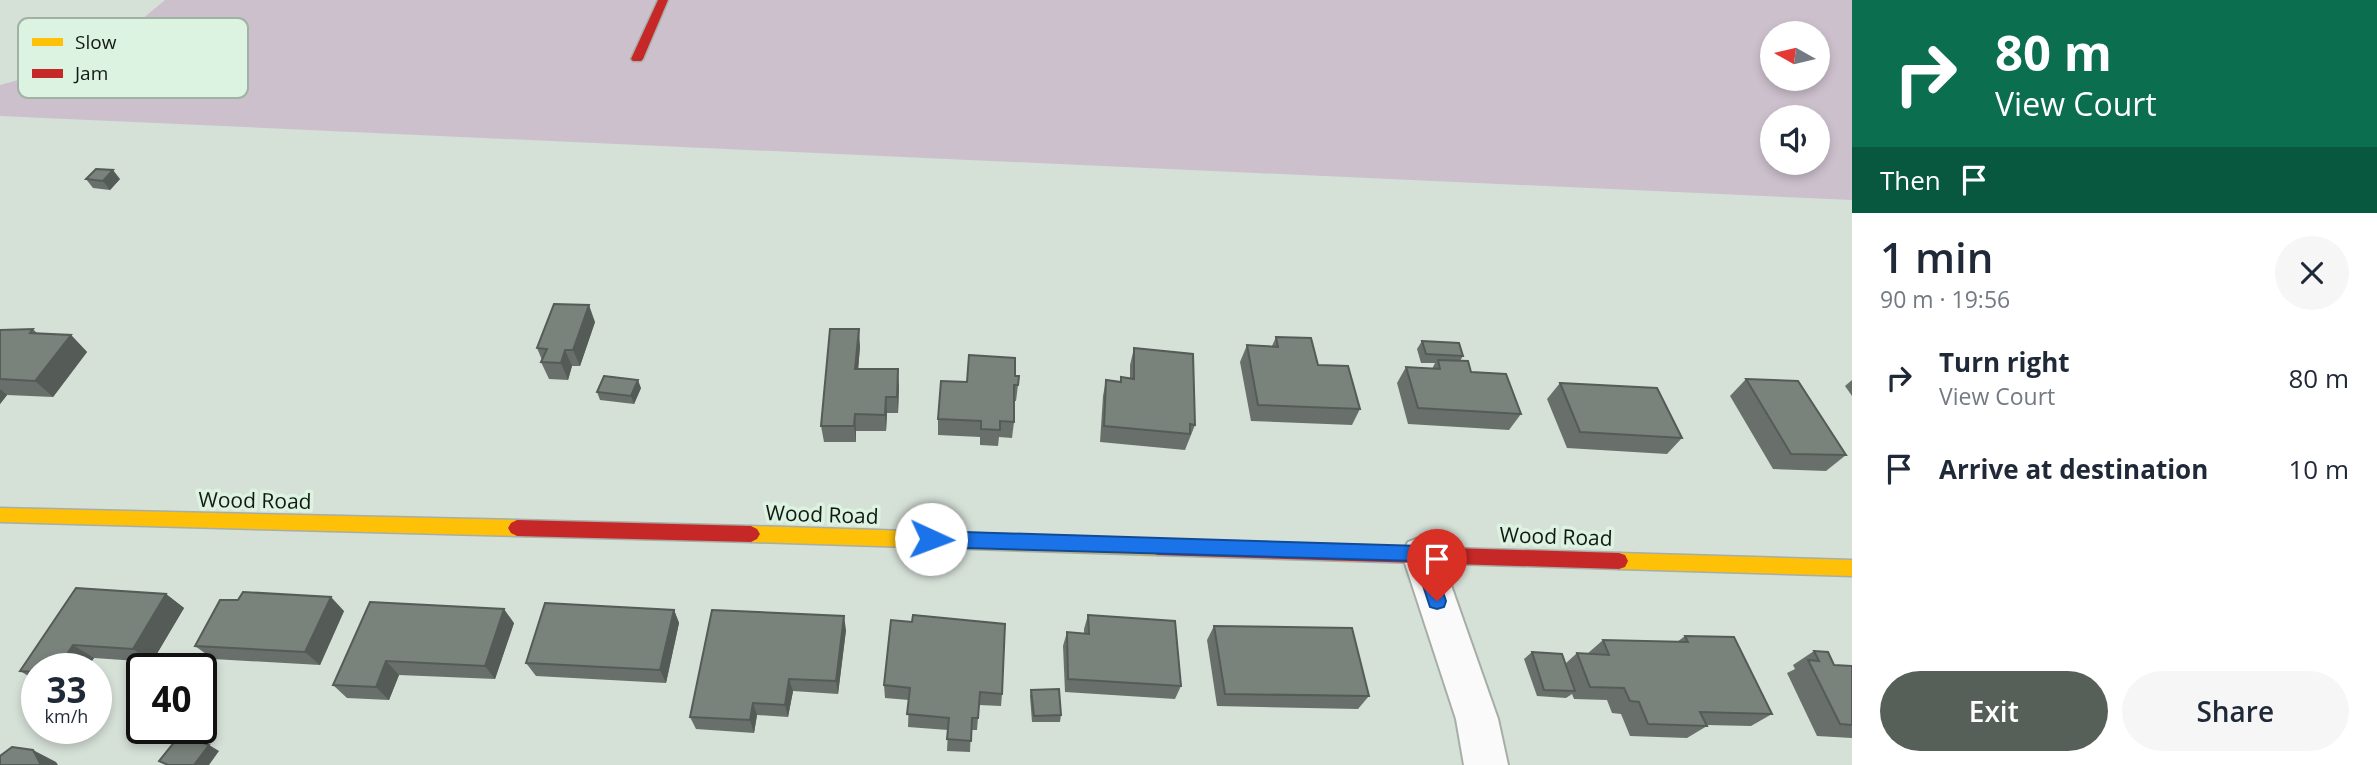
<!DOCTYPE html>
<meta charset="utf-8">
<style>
body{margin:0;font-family:"Open Sans",sans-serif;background:#f6f6f7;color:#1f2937;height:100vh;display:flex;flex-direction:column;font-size:26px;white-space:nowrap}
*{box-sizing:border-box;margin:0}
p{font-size:23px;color:#747a83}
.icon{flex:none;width:38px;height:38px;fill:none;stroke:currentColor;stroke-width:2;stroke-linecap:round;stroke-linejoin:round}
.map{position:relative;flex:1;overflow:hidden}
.drawer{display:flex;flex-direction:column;background:#fff;width:525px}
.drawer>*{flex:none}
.top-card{background:#0b6e4f;color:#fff;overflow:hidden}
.needle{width:46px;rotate:278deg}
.controls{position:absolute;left:1760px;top:21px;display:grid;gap:14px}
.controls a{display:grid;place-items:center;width:70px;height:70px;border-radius:50%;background:#fff;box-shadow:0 4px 10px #0003;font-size:35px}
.speed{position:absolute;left:21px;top:653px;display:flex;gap:14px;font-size:35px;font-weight:700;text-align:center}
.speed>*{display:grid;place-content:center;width:91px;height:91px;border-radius:50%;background:#fff;box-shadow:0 4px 10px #0003;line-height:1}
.speed small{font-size:18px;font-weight:400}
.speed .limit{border:4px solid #111;border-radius:10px;background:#fff;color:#111}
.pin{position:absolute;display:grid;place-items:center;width:60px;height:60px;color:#fff;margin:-72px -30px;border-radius:50% 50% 50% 0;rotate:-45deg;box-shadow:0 0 7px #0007}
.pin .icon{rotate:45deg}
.me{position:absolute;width:77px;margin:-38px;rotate:92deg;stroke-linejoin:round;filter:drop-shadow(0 0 5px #0008)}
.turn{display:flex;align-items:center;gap:24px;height:147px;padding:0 28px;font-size:32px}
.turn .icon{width:91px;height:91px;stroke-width:2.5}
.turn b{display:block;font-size:49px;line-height:60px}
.then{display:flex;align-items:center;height:66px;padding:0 28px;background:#0003;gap:14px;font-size:26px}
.round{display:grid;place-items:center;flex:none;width:74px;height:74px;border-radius:37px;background:#f6f6f7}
.head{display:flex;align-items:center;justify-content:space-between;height:119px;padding:0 28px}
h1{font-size:42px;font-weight:600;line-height:52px}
.cta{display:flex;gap:14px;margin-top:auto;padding:14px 28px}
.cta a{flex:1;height:80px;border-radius:42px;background:#565f58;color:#fff;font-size:28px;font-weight:600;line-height:80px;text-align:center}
.cta a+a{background:#f6f6f7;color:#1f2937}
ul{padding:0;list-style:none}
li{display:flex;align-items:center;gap:21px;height:91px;padding:0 28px}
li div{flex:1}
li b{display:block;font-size:26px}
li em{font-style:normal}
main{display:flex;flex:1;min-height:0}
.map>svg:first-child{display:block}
.forest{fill:#ccc0cd;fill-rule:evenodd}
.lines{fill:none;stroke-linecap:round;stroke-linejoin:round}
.street-casing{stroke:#a6aea7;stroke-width:4}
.slow-casing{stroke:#a6aea7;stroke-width:3}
.jam-casing{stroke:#a6aea7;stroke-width:3}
.street{fill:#f9faf9;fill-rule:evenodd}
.slow{fill:#ffc107;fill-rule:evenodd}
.jam{fill:#c62828;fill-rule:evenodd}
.wall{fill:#69706b}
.shaded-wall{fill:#555b57}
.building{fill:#7a827c;stroke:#555b57;stroke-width:2}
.route{fill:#1a73e8;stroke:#114b97;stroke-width:2}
.labels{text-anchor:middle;stroke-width:7;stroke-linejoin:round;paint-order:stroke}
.street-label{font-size:21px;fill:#121913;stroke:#ddf3e1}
.key{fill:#ddf3e1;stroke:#a0b2a3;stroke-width:2}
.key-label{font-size:19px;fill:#121913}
</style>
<main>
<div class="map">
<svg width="1852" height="765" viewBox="0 0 1852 765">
<rect width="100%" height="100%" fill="#d5e0d7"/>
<path class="forest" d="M 165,0 L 1852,0 L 1852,200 L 0,116 L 0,85 L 93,60 ZM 1773,33 L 1818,33 L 1818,79 L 1773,79 ZM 1773,117 L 1818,117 L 1818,163 L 1773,163 Z"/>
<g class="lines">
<defs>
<polygon id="street" points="1421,537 1434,542 1440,554 1498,719 1508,765 1464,765 1456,719 1402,554 1408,542"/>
<g id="slow">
<polygon points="0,508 517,520 523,523 526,528 523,533 517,536 0,522"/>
<polygon points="751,526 1158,539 1164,541 1167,547 1164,553 1158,555 751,542 745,539 742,534 745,529"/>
<polygon points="1619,553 1852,560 1852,576 1619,569 1613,567 1610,561 1613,555"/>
</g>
<g id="jam">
<polygon points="658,0 668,0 643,59 641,61 633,61 631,59"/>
<polygon points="517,520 751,526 757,529 760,534 757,539 751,542 517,536 511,533 508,528 511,523"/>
<polygon points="1158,539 1619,553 1625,555 1628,561 1625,567 1619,569 1158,555 1152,553 1149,547 1152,541"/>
</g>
</defs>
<use href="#street" class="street-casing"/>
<use href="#slow" class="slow-casing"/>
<use href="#jam" class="jam-casing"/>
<use href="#street" class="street"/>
<use href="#slow" class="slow"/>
<use href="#jam" class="jam"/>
</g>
<g class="wall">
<polygon points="86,179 120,179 110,190 93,188"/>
<polygon points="595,322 580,366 572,366 568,380 549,379 541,362 542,360 537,348"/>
<polygon points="33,329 38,334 71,335 87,352 53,397 7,395 0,404 0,330"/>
<polygon points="1276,337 1318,365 1360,409 1352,425 1251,421 1240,362 1247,345 1272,346"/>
<polygon points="1422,341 1463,356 1460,361 1471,372 1521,414 1509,430 1408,424 1397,383 1406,367 1432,369 1435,363 1421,363 1417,349"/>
<polygon points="860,346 858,369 899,386 898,413 887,413 886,431 856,431 856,442 824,442 821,426"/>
<polygon points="1134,348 1195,425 1185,450 1100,442 1103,396 1106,380 1120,382 1121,377 1130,378 1130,365"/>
<polygon points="1746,379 1846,455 1826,471 1773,469 1730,396"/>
<polygon points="1852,380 1852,396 1845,386"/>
<polygon points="967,382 1018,385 1016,401 1014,401 1014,422 1012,438 999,437 998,446 980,445 980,437 938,435 938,419"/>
<polygon points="1560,383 1682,438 1667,454 1567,448 1547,399"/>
<polygon points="641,388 634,404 600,400 597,392"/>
<polygon points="166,594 184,608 152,662 94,658 87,668 37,668 37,681 20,671"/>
<polygon points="370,602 514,623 495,679 399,675 389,700 347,698 333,685"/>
<polygon points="674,610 679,623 666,683 536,676 526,663"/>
<polygon points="344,611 320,665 213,659 195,646"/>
<polygon points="1088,615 1181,686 1175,699 1065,692 1063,646 1067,632 1084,634 1084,629"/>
<polygon points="1214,626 1369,696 1358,709 1217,706 1207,640"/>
<polygon points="846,630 838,694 793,691 788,717 757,715 754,733 696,729 690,717"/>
<polygon points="1685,636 1772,714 1751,726 1706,725 1707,726 1687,738 1630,736 1621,714 1612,713 1607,700 1574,699 1572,694 1566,698 1537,696 1524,659 1532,652 1565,664 1577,653 1587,654 1603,640 1677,642"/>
<polygon points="1814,651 1834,665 1852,666 1852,738 1817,736 1787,673 1795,669 1793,665"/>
<polygon points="884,685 1002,694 1001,706 979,705 977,730 971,730 970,752 947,751 948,730 908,727 909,700 885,698"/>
<polygon points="1031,690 1061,715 1060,722 1032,722 1030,696"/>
</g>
<g class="shaded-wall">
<polygon points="113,170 120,179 110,190 103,181"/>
<polygon points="589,305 595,322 580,366 573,350"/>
<polygon points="859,329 860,346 857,385 855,369"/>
<polygon points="71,335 87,352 53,397 35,381"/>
<polygon points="565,350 572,366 568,380 561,363"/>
<polygon points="898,369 899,386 898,413 897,397"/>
<polygon points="638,380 641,388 634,404 631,396"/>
<polygon points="0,389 7,395 0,404"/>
<polygon points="886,397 887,413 886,431 885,415"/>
<polygon points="855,414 856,431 856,442 854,426"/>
<polygon points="166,594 184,608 152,662 133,649"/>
<polygon points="331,597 344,611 320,665 305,652"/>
<polygon points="504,609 514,623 495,679 485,666"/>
<polygon points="674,610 679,623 666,683 660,670"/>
<polygon points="844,616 846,630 838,694 836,681"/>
<polygon points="73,645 94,658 87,668 58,668"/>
<polygon points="386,661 399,675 389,700 376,687"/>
<polygon points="789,679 793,691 788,717 785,705"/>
<polygon points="753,703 757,715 754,733 750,720"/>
<polygon points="209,745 219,751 209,765 194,765"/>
<polygon points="33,750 56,762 58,765 41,765"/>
</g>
<g class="building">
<polygon points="96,169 113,170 103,181 86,179"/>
<polygon points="554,304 589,305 573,350 565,350 561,363 541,362 547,349 537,348"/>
<polygon points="33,329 30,333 71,335 35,381 0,379 0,330"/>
<polygon points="830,329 859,329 855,369 898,369 897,397 886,397 885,415 855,414 854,426 821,426"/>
<polygon points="1276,337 1311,338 1318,365 1348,366 1360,409 1258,405 1247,345 1278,347"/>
<polygon points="1422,341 1459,343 1463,356 1426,354"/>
<polygon points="1134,348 1193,354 1195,425 1190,424 1190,434 1104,426 1106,380 1121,382 1121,377 1134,379"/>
<polygon points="969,355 1015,358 1015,376 1019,376 1018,385 1014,385 1014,422 1000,421 1000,430 981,429 981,421 938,419 941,381 967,382"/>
<polygon points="1438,360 1468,361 1471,372 1506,374 1521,414 1418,408 1406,367 1440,369"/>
<polygon points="604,376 638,380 631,396 597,392"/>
<polygon points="1746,379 1798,381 1846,455 1791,454"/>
<polygon points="1560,383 1657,388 1682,438 1580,432"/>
<polygon points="76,588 166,594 133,649 73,645 58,668 37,668 37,672 20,671"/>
<polygon points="243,592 331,597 305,652 195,646 220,600 238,600"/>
<polygon points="370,602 504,609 485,666 386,661 376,687 333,685"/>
<polygon points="545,603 674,610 660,670 526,663"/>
<polygon points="712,610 844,616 836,681 789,679 785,705 753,703 750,720 690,717"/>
<polygon points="913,615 1005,624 1002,694 980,692 978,718 972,718 971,741 947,739 949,718 907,714 910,688 884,685 891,620 912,622"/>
<polygon points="1088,615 1175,621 1181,686 1068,679 1067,632 1089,634"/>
<polygon points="1214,626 1352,628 1369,696 1225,694"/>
<polygon points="1685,636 1734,637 1772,714 1700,712 1707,726 1648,724 1639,702 1630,701 1624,688 1590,687 1577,653 1609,655 1603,640 1688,642"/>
<polygon points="1814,651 1828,652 1834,665 1852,666 1852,725 1840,724 1808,660 1819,661"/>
<polygon points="1532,652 1562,654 1575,691 1544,690"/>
<polygon points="1059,689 1061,715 1034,716 1031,690"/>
<polygon points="180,735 209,745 194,765 168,765 159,761"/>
<polygon points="12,747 33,750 41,765 0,765 0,756"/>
</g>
<polygon class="route" points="931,531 1421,546 1427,548 1430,554 1446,601 1444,607 1437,609 1430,607 1415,561 931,547 925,545 922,539 925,534"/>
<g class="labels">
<g class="street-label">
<text transform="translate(255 501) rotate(1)" y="7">Wood Road</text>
<text transform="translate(822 515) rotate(2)" y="7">Wood Road</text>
<text transform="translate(1556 537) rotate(2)" y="7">Wood Road</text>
</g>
</g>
<rect x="18" y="18" width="230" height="80" rx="10" class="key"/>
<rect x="32" y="38" width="31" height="8" fill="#ffc107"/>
<rect x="32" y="69" width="31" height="9" fill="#c62828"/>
<g class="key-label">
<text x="75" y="49">Slow</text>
<text x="75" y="80">Jam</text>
</g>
</svg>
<div class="controls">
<a><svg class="needle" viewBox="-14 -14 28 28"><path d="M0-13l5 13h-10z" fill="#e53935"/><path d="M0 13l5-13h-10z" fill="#747a83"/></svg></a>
<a><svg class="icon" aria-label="sound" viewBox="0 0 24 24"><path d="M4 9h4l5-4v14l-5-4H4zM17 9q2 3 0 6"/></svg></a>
</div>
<div class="speed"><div>33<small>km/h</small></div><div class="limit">40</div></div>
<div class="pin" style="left:1437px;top:601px;background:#d93025"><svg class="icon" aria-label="arrive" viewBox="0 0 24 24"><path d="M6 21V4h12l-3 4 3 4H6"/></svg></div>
<svg class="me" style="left:931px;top:539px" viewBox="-20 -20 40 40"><circle r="19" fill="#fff"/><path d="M0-13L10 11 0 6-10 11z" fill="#1a73e8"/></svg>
</div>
<section class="drawer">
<div class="top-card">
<div class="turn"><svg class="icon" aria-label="right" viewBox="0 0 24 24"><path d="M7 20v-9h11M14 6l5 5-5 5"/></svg><div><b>80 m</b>View Court</div></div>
<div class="then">Then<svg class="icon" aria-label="arrive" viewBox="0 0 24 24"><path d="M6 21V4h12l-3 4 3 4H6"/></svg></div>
</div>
<div class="head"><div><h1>1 min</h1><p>90 m · 19:56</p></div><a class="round"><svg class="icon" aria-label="close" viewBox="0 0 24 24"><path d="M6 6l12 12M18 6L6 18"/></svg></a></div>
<ul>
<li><svg class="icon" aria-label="right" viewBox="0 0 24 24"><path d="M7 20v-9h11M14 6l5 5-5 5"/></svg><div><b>Turn right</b><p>View Court</p></div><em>80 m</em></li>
<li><svg class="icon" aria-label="arrive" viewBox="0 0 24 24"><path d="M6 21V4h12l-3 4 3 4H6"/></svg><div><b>Arrive at destination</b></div><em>10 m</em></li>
</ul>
<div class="cta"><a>Exit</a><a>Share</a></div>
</section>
</main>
